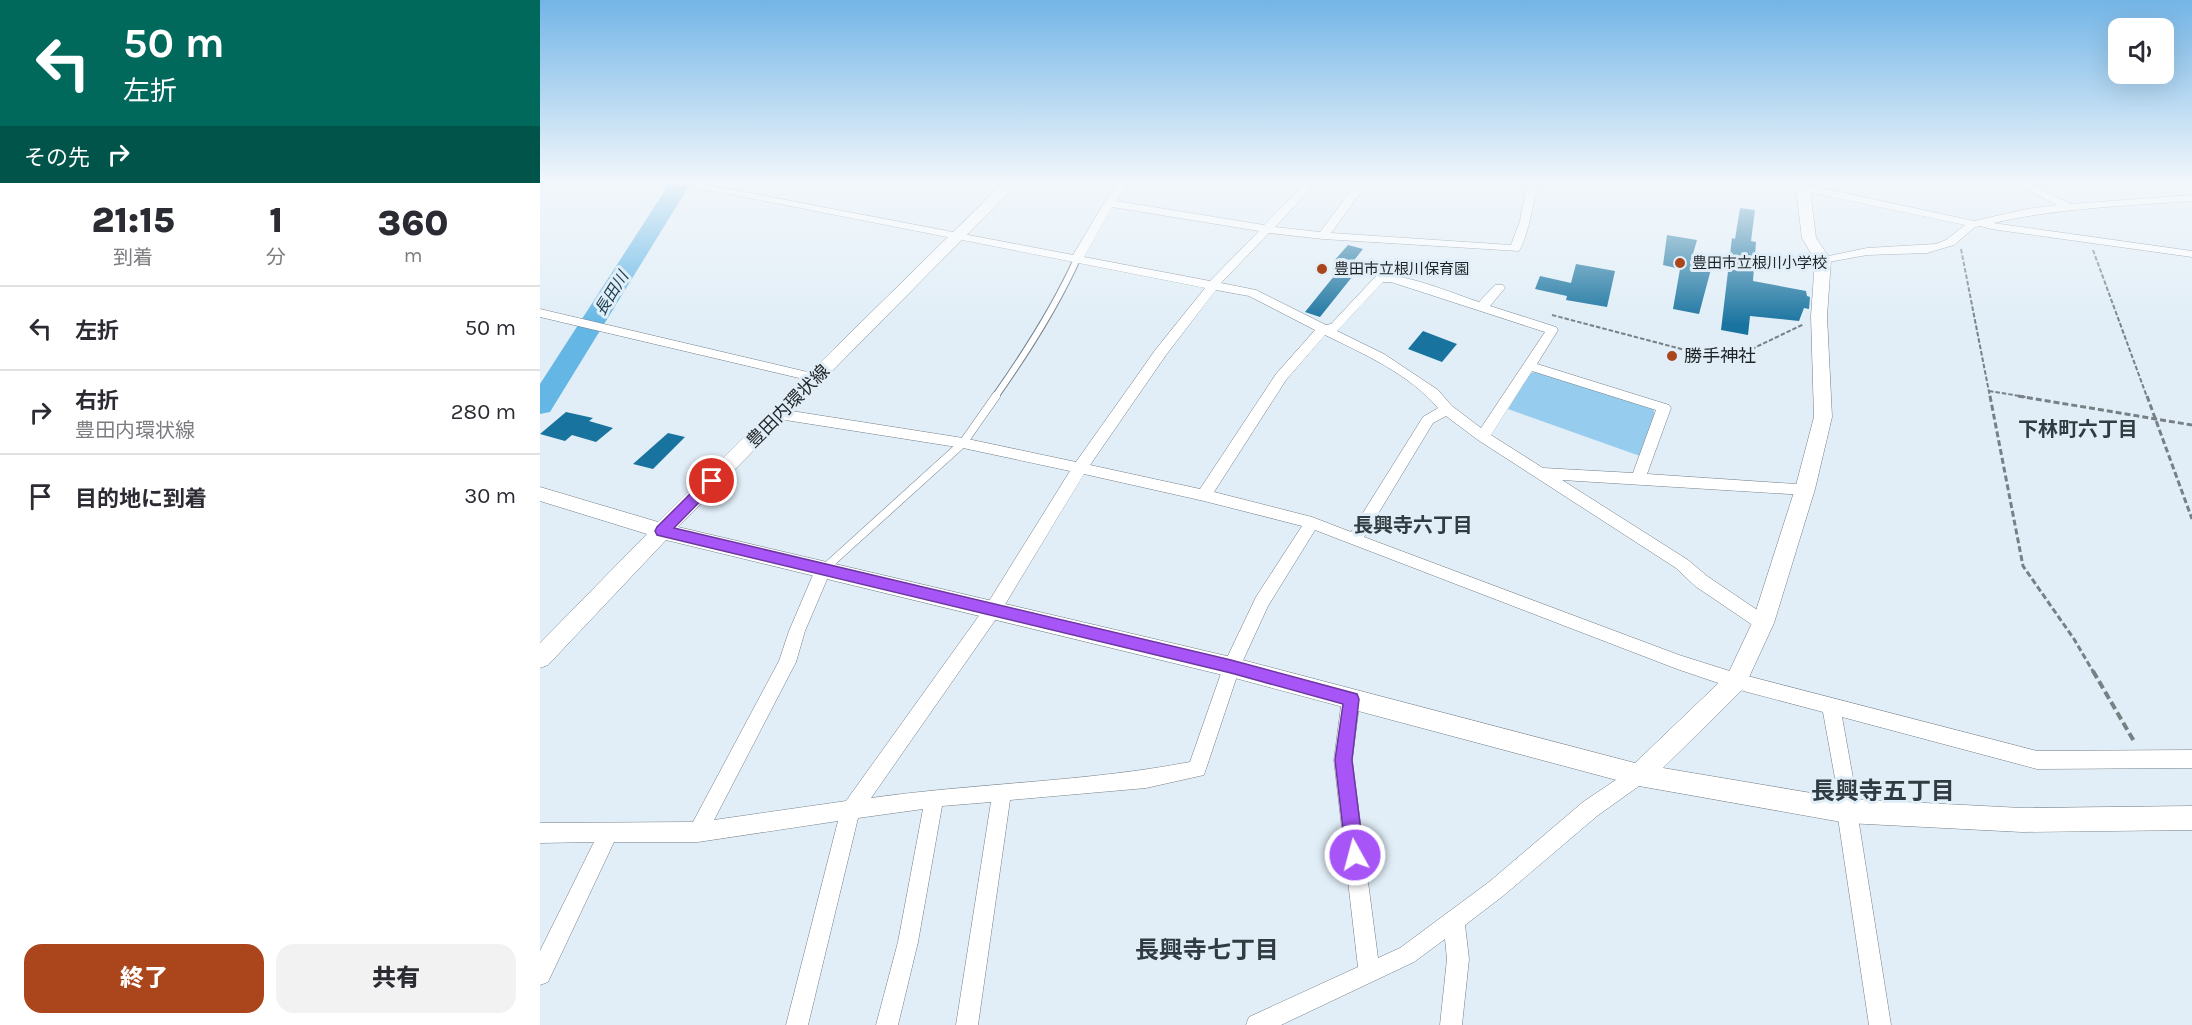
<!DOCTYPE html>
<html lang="ja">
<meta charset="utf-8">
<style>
body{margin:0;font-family:Karla,"Noto Sans JP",sans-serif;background:#f2f2f3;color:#2b2b33;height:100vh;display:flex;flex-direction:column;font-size:22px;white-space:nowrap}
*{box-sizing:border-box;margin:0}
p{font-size:20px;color:#7c7c81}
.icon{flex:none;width:33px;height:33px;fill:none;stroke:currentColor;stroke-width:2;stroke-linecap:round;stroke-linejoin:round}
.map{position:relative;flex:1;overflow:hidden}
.details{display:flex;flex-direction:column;background:#fff;width:540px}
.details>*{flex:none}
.top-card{background:#00695c;color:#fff;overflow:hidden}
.fabs{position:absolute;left:1568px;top:18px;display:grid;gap:12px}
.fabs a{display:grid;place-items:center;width:66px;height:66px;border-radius:12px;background:#fff;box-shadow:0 6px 24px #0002;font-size:30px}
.pin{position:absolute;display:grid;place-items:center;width:51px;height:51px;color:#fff;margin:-26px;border:3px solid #fff;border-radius:50%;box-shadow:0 2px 6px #0007}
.me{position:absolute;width:66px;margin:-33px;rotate:353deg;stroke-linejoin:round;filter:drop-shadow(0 0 4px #0008)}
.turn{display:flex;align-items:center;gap:21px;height:126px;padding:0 24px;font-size:27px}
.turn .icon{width:78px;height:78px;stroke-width:2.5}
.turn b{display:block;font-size:42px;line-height:51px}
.then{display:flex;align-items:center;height:57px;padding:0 24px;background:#0003;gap:12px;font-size:22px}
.eta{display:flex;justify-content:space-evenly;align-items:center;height:102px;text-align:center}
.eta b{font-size:36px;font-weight:800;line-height:42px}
.button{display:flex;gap:12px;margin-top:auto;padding:12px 24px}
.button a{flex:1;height:69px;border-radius:18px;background:#ab451c;color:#fff;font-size:24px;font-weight:800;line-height:69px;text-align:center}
.button a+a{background:#f2f2f3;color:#2b2b33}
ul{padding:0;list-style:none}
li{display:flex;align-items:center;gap:18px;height:84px;padding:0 24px;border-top:2px solid #e1e1e2}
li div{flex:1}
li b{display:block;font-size:22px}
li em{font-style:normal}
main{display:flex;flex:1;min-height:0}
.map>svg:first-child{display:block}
.green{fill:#96ccee}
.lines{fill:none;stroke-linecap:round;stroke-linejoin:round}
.river{fill:#64b6e5;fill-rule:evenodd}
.building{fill:#19739f}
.service-far1-casing{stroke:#747f87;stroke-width:8}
.service-casing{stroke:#747f87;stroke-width:9}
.minor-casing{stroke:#747f87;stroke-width:1}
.tertiary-casing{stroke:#747f87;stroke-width:1}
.path-far2{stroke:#778085;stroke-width:2;stroke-dasharray:4.5 2;stroke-linecap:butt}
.path-far1{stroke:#778085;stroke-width:3;stroke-dasharray:6 3;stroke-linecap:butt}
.path{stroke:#778085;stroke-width:4;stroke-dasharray:8 4;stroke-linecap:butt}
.service-far1{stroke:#fff;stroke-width:6}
.service{stroke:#fff;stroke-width:8}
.minor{fill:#fff;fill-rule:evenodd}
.tertiary{fill:#fff;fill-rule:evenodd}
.route{fill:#a855f7;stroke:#6d37a1;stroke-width:1.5}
.poi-dot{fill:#ab451c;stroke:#e1eef7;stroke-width:2}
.labels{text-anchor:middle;stroke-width:6;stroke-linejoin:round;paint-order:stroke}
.far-poi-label{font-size:15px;fill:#1f2427;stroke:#e1eef7;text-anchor:start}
.far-water-label{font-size:16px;font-style:italic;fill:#193c50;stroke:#e1eef7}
.poi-label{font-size:18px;fill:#1f2427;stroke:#e1eef7;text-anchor:start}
.street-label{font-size:18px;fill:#1f2427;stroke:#e1eef7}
.neighbourhood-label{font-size:20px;font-weight:bold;fill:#313c42;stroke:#e1eef7}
.near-neighbourhood-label{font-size:24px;font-weight:bold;fill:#313c42;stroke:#e1eef7}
</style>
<main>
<section class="details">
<div class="top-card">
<div class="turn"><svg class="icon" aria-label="left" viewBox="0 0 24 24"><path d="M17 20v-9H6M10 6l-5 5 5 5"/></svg><div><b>50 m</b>左折</div></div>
<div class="then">その先<svg class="icon" aria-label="right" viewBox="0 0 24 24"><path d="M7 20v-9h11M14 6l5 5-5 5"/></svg></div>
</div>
<div class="eta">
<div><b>21:15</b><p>到着</p></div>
<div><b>1</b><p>分</p></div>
<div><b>360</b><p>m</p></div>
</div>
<ul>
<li><svg class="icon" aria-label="left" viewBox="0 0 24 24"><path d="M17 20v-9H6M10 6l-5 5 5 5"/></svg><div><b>左折</b></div><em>50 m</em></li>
<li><svg class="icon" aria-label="right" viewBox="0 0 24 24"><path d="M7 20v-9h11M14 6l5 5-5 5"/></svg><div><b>右折</b><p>豊田内環状線</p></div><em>280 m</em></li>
<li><svg class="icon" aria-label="arrive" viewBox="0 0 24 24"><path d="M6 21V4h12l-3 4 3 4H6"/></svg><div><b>目的地に到着</b></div><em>30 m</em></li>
</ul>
<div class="button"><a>終了</a><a>共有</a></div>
</section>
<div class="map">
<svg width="1652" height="1025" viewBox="0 0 1652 1025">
<rect width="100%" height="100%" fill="#e1eef7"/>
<polygon class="green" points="996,372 1113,409 1115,414 1100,456 968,409 990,373"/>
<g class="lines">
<polygon class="river" points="131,181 152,181 10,412 0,414 0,384"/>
</g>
<g class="building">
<polygon points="1200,208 1215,210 1211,241 1216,242 1213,281 1266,291 1267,296 1270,297 1269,309 1264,308 1259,321 1210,316 1208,335 1181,330 1192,238 1195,239"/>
<polygon points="1127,235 1157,240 1153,254 1174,258 1159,314 1133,309 1140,269 1123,265"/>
<polygon points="808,245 823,249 811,264 820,267 780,317 765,312 803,265 793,262"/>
<polygon points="1036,264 1075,271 1067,307 1026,300 1027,296 995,289 1000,276 1031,283"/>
<polygon points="883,331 917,344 902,362 868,349"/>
<polygon points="26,412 53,418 49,421 73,428 56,442 32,435 25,441 0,434"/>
<polygon points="128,433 145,437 113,469 93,464"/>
</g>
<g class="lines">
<defs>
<path id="service-far1" d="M 455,397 C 486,353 515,308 537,259"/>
<polyline id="service" points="285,568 423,443 456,396"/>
<g id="minor">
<path d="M 123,181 L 147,181 L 533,255 L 564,203 L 581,181 L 592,181 L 576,201 L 724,225 L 767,181 L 778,181 L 735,227 L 780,232 L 818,181 L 829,181 L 791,233 L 971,245 L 980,221 L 985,194 L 990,181 L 1000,181 C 991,205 991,229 979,251 L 783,239 L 729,233 L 681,283 L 716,290 L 786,325 L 791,324 L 836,276 C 861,271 914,294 939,302 L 955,285 L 963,285 L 965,288 L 950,306 L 1016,327 L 1018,330 L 997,364 L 1129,405 L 1131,408 L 1107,474 L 1270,485 L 1272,489 L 1270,493 L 1265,495 L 1022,480 L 1148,560 L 1167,576 L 1229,618 L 1231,623 L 1229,628 L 1223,630 L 1217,628 L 1155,586 L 1136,568 L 938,440 L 906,416 L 893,423 L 824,537 L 1139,655 L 1196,673 L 1497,751 L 1652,750 L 1652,768 L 1497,769 L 1302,717 L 1313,778 L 1311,784 L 1304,787 L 1297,784 L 1295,778 L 1283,712 L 1196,689 L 1137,669 L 775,530 L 728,606 L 700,667 L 664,775 L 606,788 L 470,800 L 438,1025 L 416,1025 L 451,802 L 402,806 L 378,942 L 358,1025 L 336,1025 L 358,942 L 383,809 L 318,818 L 268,1025 L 246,1025 L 298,821 L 158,842 L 74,842 L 8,982 L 0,985 L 0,951 L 54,842 L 0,843 L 0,823 L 153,822 L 239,661 L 249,631 L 275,570 L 277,566 L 283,564 L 289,566 L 291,570 L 265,631 L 256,662 L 174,820 L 306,801 L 446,606 L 530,471 L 423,448 L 239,419 L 234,417 L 232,414 L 234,411 L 239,409 L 423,438 L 536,462 L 616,349 L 665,288 ZM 572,207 L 719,231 L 670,281 L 544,257 ZM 843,282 L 851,282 L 1005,332 L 941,428 L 912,406 L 898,390 L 844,354 L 797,331 ZM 676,290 L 709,296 L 775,330 L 736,374 L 660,489 L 550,465 L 626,355 ZM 785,335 C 824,354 869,374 898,408 L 883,417 L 811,532 L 772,517 L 674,492 L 746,380 ZM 992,371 L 1116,410 L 1093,473 L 1003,468 L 951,435 ZM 544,474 L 664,501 L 762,526 L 716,597 L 685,662 L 650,762 C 545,782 437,783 331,798 L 458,616 Z"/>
<path d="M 1216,181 L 1263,184 L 1434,221 L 1487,209 L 1517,205 L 1470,181 L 1484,181 L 1531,204 L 1652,195 L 1652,201 C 1585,206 1518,208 1453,223 L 1652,251 L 1652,257 L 1451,229 L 1440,226 L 1435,227 L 1414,245 L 1387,253 L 1327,255 L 1283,263 L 1277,260 L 1279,258 L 1327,248 L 1396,244 L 1406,240 L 1425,225 Z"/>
<polygon points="0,309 276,374 283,378 276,382 0,317"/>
<polygon points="811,691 817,693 820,699 812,760 838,958 860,948 949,882 1043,802 1092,769 1099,766 1106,769 1108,775 1106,781 1057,816 963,896 925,925 929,959 922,1025 900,1025 907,959 905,939 874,962 741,1025 706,1025 709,1017 818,967 794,760 802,699 805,693"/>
<polygon points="1307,802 1314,804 1317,811 1351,1025 1329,1025 1297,811 1300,804"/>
</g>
<polygon id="tertiary" points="465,181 480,181 138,527 691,657 1095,763 1188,674 1212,623 1255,489 1274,417 1271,316 1275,260 1262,238 1255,181 1269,181 1276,238 1291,260 1287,316 1292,417 1275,489 1234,623 1204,688 1123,768 1307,799 1482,808 1652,806 1652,830 1482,832 1307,823 1099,786 691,677 126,540 8,665 0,668 0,643 107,534 0,501 0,487 118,522"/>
</defs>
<use href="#service-far1" class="service-far1-casing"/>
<use href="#service" class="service-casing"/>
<use href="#minor" class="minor-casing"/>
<use href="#tertiary" class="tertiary-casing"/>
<g class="path-far2">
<polyline points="1421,249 1450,397"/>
<polyline points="1553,250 1607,397"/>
<polyline points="1012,315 1187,361 1264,324"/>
<polyline points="1449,391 1486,397"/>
</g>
<g class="path-far1">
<polyline points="1450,396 1483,566 1534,639 1554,673"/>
<polyline points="1478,396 1652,425"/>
<polyline points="1607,396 1652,519"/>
</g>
<polyline class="path" points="1553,671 1595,743"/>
<use href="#service-far1" class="service-far1"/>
<use href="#service" class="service"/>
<use href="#minor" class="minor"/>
<use href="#tertiary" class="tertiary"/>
</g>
<linearGradient id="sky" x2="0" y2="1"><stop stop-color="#73b5e7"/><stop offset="0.56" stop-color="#f2f7fb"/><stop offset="1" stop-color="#f2f7fb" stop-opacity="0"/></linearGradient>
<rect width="1652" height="325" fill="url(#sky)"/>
<polygon class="route" points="172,476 177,477 179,481 177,484 134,528 691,660 817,694 819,699 812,760 824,855 821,861 815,864 808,861 806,855 795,760 803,704 691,673 117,535 115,531 117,527 167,477"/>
<g class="poi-dot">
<circle cx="1140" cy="263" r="6"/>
<circle cx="782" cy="269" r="6"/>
<circle cx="1132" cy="356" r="6"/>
</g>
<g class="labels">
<g class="far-poi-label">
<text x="1152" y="268">豊田市立根川小学校</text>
<text x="794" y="274">豊田市立根川保育園</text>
</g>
<g class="far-water-label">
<text transform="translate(71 293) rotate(-58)" y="6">長田川</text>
</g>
<g class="poi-label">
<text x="1144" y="362">勝手神社</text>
</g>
<g class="street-label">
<text transform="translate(248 406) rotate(-45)" y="6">豊田内環状線</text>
</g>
<g class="neighbourhood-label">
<text x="1538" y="436">下林町六丁目</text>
<text x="873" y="532">長興寺六丁目</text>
</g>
<g class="near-neighbourhood-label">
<text x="1343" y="799">長興寺五丁目</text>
<text x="667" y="958">長興寺七丁目</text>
</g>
</g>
</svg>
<div class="fabs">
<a><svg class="icon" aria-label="sound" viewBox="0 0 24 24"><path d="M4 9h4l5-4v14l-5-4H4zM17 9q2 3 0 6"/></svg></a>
</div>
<div class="pin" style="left:172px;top:481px;background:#d93025"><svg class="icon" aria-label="arrive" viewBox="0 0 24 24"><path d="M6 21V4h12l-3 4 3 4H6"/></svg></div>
<svg class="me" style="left:815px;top:855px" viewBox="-20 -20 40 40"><circle r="17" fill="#a855f7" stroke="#fff" stroke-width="3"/><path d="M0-11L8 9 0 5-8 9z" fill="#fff"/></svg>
</div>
</main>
